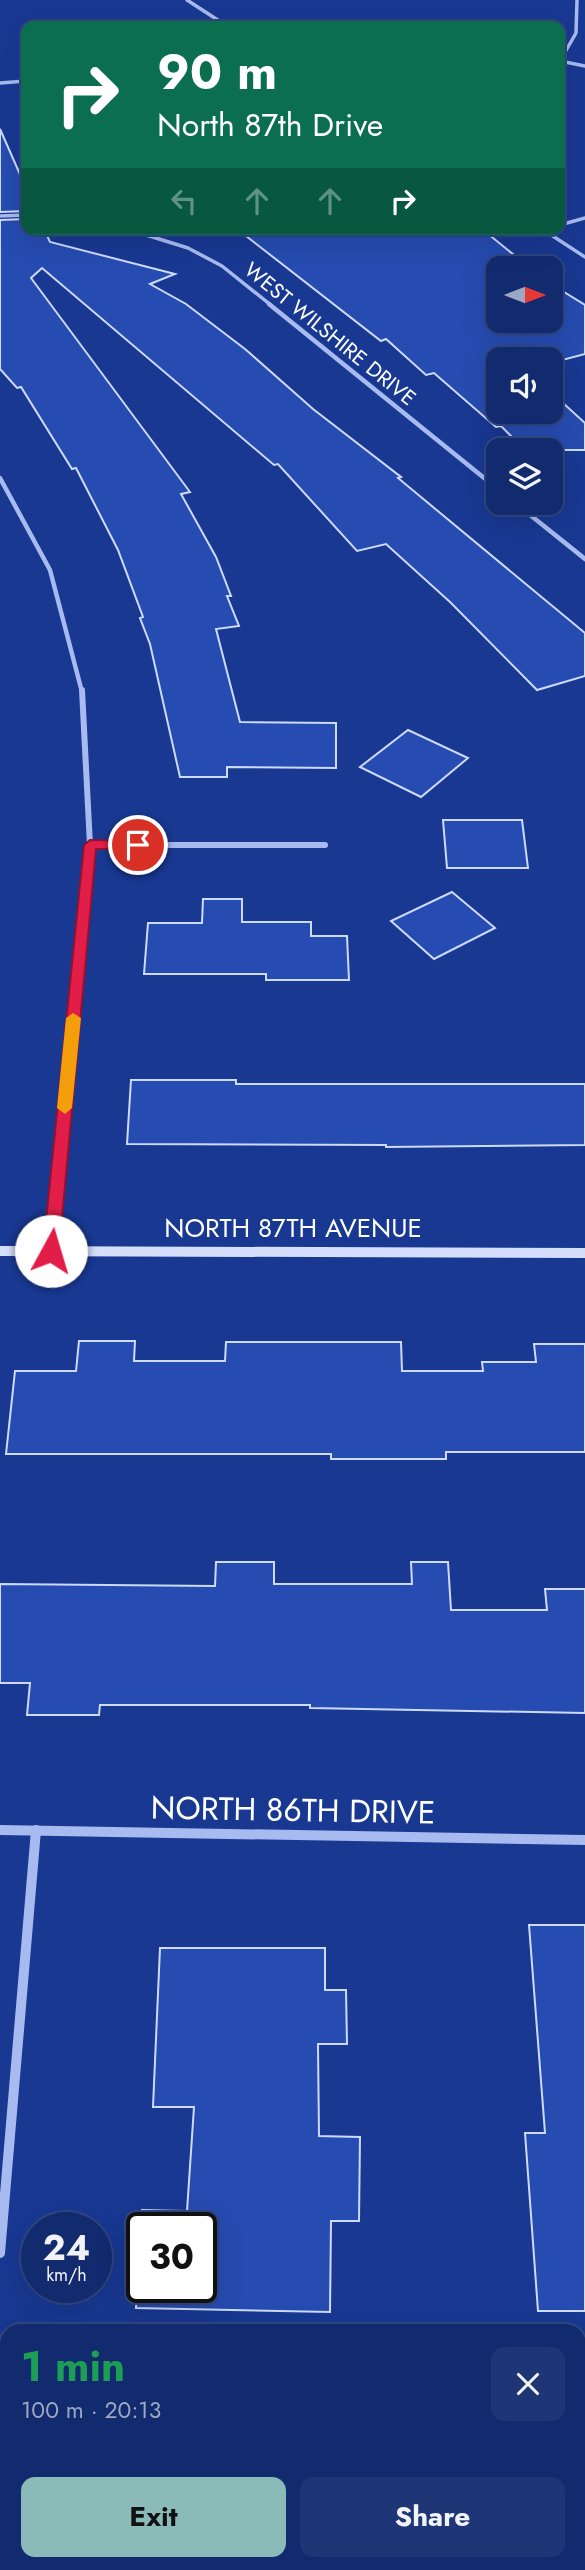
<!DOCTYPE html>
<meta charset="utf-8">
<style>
body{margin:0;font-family:Jost,sans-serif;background:#1f3676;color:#f1f3f6;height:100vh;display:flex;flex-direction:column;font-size:26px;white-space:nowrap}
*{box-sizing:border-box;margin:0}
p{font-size:23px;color:#9ca7c2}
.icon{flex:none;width:38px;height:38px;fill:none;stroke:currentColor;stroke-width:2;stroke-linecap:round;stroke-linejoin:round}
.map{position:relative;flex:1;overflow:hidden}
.drawer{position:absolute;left:0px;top:2324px;width:586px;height:247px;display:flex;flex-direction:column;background:#122a6e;border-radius:21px 21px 0 0;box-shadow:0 7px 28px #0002,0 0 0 2px #314681}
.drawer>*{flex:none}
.top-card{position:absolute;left:21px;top:21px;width:544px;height:214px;border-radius:14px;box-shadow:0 7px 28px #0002,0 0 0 2px #314681;background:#0b6e4f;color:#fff;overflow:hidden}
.needle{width:46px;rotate:90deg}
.tools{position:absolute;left:486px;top:256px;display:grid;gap:14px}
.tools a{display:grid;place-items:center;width:77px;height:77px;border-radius:14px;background:#122a6e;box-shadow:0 7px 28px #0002,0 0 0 2px #314681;font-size:35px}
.speed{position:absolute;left:21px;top:2212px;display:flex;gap:14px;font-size:35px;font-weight:700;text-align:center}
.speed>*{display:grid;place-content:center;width:91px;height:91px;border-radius:50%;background:#122a6e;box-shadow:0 7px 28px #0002,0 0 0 2px #314681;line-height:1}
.speed small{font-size:18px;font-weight:400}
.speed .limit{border:4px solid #111;border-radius:10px;background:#fff;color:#111}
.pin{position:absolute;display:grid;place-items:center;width:60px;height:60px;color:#fff;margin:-30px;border:4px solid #fff;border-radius:50%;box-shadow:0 2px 7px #0007}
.me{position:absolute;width:77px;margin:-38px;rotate:6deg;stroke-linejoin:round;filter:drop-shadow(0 0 5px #0008)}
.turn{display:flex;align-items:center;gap:24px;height:147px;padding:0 21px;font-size:32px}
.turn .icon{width:91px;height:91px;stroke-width:2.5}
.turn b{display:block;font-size:49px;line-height:60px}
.lanes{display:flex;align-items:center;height:66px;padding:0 21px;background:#0003;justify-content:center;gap:35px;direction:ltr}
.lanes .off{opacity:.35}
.round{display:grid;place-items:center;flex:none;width:74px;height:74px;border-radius:14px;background:#1f3676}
.overview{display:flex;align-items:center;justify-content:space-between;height:119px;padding:0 21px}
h1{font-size:42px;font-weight:700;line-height:52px;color:#1e9e55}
.button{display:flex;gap:14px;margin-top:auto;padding:14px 21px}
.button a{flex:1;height:80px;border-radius:14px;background:#8bbbb9;color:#111;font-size:28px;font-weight:700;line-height:80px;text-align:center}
.button a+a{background:#1f3676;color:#f1f3f6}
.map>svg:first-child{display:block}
.building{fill:#264cb1;stroke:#cedafb;stroke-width:2;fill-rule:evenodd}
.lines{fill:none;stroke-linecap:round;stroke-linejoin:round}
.street-far4{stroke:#a7bbf0;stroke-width:3.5}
.street-far3{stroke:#a7bbf0;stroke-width:4.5}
.street-far2{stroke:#a7bbf0;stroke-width:6}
.street-far1{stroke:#a7bbf0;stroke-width:8}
.street{stroke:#a7bbf0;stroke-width:10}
.secondary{fill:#d5dffb;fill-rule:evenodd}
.route{fill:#e11d48;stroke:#92132f;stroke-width:2}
.slow{fill:#f59e0b}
.labels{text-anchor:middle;stroke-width:7;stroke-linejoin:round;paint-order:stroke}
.far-street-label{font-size:21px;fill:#fff;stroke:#183892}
.street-label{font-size:26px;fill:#fff;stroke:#183892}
.near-street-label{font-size:32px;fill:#fff;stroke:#183892}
</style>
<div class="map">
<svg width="585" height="2570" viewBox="0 0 585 2570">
<rect width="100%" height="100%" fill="#183892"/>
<g class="building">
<polygon points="0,129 26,188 26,211 0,212"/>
<polygon points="26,219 26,229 44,229 50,242 175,274 150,284 186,304 245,349 313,409 401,477 398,478 585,633 585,676 537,690 450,602 386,544 357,551 278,464 274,465 42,268 31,278 190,492 181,494 216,557 231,596 227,596 239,626 216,629 240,722 336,723 336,768 227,767 227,777 180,777 150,644 140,618 143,617 118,550 76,468 72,469 21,387 17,388 0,369 0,220"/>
<polygon points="237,229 482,229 530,268 499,268 499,320 551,320 551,284 585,305 585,354 551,363 551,359 499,359 499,411 551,411 551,392 585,423 585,450 525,450 501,426 496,427 434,373 426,375 386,339 381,341"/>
<polygon points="408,730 468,758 421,797 360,767"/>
<polygon points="443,820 522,820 528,868 447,868"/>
<polygon points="452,892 495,928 434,959 391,921"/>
<polygon points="203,899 242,899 242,922 311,922 311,936 347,936 349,980 266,980 266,974 144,974 148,923 202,923"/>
<polygon points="131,1080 236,1080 236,1084 585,1084 585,1145 386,1147 386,1145 127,1144"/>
<polygon points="79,1341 135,1341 134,1361 225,1361 226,1342 401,1342 402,1371 483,1371 482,1362 536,1362 534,1344 585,1344 585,1452 446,1452 446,1459 331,1459 331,1454 6,1454 15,1371 76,1371"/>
<polygon points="216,1562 274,1562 274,1584 412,1584 411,1562 448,1562 451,1610 547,1610 545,1589 585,1589 585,1713 310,1708 310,1705 100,1705 99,1715 27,1715 30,1683 0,1683 0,1584 215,1586"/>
<polygon points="529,1925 585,1925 585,2311 538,2311 525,2133 545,2133"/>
<path d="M 160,1948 L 325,1948 L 325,1990 L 346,1990 L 347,2044 L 318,2044 L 319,2136 L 360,2137 L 359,2221 L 331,2221 L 330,2312 L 136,2308 L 142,2210 L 187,2211 L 194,2107 L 153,2107 ZM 142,2228 L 201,2228 L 201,2287 L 142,2287 Z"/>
</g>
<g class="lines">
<g class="street-far4">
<polyline points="187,0 227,26"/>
<polyline points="560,61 576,33 577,0"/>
<polyline points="560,61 585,66"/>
<polyline points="0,83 26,81"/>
<polyline points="0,216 26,215"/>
<polyline points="560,225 585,218"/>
<polyline points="127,229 188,248 222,266 272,306"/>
<polyline points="542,229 585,257"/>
</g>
<g class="street-far3">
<polyline points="269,304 499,490"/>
<polyline points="0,478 50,570 82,692"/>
<polyline points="514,502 585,559"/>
</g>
<g class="street-far2">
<polyline points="90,845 325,845"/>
<polyline points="58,1179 90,845 82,690"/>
</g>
<polyline class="street-far1" points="51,1251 58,1177"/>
<g class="street">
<polyline points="0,1830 585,1840"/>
<polyline points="0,2253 36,1830"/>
</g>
<polygon class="secondary" points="0,1246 585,1248 585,1258 0,1256"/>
</g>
<polygon class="route" points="90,840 138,841 145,845 138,849 96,849 59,1251 51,1257 43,1251 84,845"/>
<polygon class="slow" points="73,1013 81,1018 72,1108 65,1114 57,1108 66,1018"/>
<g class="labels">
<g class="far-street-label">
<text transform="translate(330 334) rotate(39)" y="7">WEST WILSHIRE DRIVE</text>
</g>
<g class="street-label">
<text x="293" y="1237">NORTH 87TH AVENUE</text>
</g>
<g class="near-street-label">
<text transform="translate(293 1810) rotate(1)" y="11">NORTH 86TH DRIVE</text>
</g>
</g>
</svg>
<div class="tools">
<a><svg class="needle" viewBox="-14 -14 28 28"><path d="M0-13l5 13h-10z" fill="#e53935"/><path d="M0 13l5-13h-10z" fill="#9ca7c2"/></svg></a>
<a><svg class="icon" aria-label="sound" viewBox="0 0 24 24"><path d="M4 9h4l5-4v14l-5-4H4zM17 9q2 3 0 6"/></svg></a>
<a><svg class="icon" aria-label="layers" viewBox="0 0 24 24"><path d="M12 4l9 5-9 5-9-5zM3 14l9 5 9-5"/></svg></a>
</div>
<div class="speed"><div>24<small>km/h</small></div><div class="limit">30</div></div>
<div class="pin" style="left:138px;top:845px;background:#d93025"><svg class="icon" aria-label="arrive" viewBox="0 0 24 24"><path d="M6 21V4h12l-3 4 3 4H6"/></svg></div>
<svg class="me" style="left:51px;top:1251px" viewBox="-20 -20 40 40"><circle r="19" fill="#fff"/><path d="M0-13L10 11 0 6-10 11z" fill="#e11d48"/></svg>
<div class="top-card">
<div class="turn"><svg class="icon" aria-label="right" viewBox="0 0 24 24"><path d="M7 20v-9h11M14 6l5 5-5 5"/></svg><div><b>90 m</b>North 87th Drive</div></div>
<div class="lanes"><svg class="icon off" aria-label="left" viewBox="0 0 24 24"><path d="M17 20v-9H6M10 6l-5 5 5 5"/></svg><svg class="icon off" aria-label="ahead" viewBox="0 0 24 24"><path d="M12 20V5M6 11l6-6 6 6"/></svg><svg class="icon off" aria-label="ahead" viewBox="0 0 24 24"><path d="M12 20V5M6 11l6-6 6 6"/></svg><svg class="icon" aria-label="right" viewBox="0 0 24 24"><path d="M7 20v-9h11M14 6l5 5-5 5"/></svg></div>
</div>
<section class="drawer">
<div class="overview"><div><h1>1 min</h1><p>100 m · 20:13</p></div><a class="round"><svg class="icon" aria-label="close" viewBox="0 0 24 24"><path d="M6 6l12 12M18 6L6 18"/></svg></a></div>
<div class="button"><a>Exit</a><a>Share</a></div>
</section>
</div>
